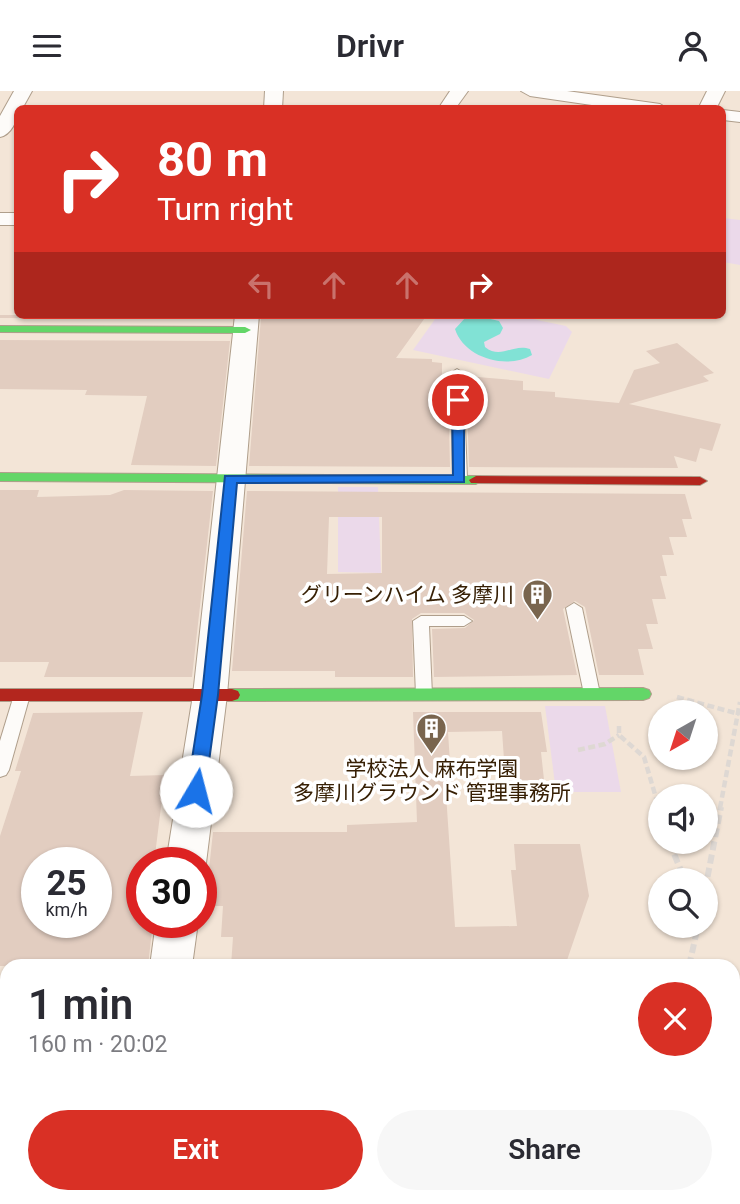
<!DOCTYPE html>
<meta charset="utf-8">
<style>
body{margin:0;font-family:Roboto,"Noto Sans JP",sans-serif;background:#f7f7f7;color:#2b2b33;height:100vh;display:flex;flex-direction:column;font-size:26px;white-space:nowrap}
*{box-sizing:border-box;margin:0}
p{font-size:23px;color:#7c7c81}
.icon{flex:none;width:38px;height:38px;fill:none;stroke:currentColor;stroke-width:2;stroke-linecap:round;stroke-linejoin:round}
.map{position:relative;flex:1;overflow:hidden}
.sheet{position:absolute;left:0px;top:868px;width:740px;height:245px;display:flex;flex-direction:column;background:#fff;border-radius:21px 21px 0 0;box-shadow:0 2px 5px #0004}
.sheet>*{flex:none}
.banner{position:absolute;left:14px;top:14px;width:712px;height:214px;border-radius:10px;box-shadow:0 2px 5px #0004;background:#d93025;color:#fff;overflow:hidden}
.needle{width:46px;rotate:219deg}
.controls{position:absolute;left:648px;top:609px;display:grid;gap:14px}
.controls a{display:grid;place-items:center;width:70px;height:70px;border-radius:50%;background:#fff;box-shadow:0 2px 5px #0004;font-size:35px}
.speed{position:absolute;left:21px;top:756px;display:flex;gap:14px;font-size:35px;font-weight:700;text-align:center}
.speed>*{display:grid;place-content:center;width:91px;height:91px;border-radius:50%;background:#fff;box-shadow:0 2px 5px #0004;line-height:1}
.speed small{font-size:18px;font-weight:400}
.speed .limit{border:10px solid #d22;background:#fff;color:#111}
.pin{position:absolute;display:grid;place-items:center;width:60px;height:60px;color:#fff;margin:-30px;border:4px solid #fff;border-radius:50%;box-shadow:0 2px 7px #0007}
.me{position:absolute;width:77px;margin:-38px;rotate:8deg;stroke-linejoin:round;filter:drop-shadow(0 0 5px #0008)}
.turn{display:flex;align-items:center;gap:24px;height:147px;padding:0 28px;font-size:32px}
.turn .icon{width:91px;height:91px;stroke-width:2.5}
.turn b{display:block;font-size:49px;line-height:60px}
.lanes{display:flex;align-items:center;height:66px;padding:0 28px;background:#0003;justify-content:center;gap:35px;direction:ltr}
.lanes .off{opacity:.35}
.round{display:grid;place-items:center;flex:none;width:74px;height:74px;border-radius:37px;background:#f7f7f7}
.summary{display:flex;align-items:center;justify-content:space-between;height:119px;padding:0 28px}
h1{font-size:42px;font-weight:600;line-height:52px}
.action{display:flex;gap:14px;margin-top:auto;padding:14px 28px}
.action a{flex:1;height:80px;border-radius:42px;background:#d93025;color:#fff;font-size:28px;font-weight:600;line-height:80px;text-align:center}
.action a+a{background:#f7f7f7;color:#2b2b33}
header{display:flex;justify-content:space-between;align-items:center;height:91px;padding:0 28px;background:#fff;font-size:32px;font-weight:600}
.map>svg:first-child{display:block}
.green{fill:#ebd9ea}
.water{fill:#81e2d5}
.building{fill:#e2cdc0;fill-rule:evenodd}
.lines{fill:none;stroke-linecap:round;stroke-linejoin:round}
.lane-casing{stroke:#af9e8b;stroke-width:2}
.street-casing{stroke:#af9e8b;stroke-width:2}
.fast-casing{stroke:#af9e8b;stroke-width:2}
.jam-casing{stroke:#af9e8b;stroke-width:2}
.path-far1{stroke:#ded8d3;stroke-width:4.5;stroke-dasharray:7 3.5;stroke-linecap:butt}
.path{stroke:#ded8d3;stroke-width:6;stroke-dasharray:9 4.5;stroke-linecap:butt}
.lane{fill:#fdfbf9;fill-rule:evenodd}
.street{fill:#fdfbf9;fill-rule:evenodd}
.fast{fill:#63d668;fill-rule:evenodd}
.jam{fill:#b3261e;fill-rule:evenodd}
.route{fill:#1a73e8;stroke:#114b97;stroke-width:2}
.labels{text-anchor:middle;stroke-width:7;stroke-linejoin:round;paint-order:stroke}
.poi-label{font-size:21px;fill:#372005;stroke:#fff;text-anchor:end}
</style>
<header><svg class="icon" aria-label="menu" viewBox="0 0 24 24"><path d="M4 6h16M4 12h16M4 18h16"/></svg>Drivr<svg class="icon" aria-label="person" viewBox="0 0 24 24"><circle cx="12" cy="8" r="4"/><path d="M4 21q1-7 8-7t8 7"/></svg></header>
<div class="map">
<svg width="740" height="1113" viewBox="0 0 740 1113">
<rect width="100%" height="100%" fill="#f3e5d7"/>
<g class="green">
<polygon points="723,127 740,129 740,174 723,171"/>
<polygon points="438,224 513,224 566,235 572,241 549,288 413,259"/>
<polygon points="338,396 378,396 381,482 338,481"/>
<polygon points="545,615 605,615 621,701 556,701"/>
</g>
<path class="water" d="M 478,225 L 499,230 L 503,237 L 500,243 L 484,251 L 485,256 C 501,269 513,252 530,258 L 532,264 C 507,279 464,267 455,238 L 466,226 Z"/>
<g class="building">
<polygon points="0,224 207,224 232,225 232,228 0,227"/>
<polygon points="283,224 427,224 396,267 432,268 432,271 442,272 442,285 448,285 450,376 249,375 261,226 282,227"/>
<polygon points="0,249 230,250 216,375 131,374 147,305 85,304 87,299 0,298"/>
<polygon points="677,252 714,282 703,285 709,290 629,313 721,333 712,360 700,357 696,371 674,365 678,377 469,376 466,285 523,290 523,299 555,301 555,306 619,312 634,279 660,272 646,260"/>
<polygon points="0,399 39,399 37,406 110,404 124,399 213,400 192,586 44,586 49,571 0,571"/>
<path d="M 247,400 L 685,403 L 692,428 L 682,428 L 687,446 L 669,446 L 674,464 L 662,464 L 667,485 L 660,485 L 666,508 L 652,508 L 658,533 L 646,533 L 653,558 L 638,558 L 644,584 L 599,584 L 585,516 L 575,510 L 563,518 L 577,584 L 434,586 L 432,538 L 465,537 L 474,529 L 464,522 L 421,522 L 412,528 L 413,586 L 335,586 L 335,580 L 232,580 ZM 329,426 L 382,426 L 382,482 L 327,483 Z"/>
<path d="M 143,621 L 130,685 L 165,684 L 154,772 L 142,772 L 142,831 L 153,831 L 148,875 L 0,875 L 0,745 L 21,680 L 15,680 L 33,622 ZM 37,772 L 96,772 L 96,831 L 37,831 Z"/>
<polygon points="413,621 541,621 547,661 541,661 545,698 506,697 502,640 448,641 452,703 446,703 455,836 517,835 511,779 516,779 514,753 580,753 589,805 565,875 231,875 233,846 221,846 223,815 205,815 213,741 347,741 347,734 417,731"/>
</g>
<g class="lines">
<defs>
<g id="lane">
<polygon points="457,278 463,282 467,388 460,392 453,388 451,282"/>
<polygon points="574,512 582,517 600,603 598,607 586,607 584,603 566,517"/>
<polygon points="421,525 464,525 472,530 464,535 429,535 432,604 430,608 418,608 416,604 413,530"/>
<polygon points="22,598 28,600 30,604 9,679 6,684 0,686 0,650 14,604 16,600"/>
</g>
<g id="street">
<path d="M 14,0 L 32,0 L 22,18 L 18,18 C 18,29 11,44 0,46 L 0,25 Z"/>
<polygon points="265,0 283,0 282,18 264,18"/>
<polygon points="450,0 468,0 455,18 438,18"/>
<polygon points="521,0 567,0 660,13 668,18 619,18 530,5"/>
<polygon points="707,0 725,0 716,18 698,18"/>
<polygon points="723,19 740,21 740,31 723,29"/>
<rect x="0" y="122" width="18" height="12"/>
<polygon points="235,224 259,224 227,604 206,772 201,781 201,772 166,772 193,604"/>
<polygon points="156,831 198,831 192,875 150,875"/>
<rect x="0" y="913" width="7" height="42"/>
<polygon points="119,1106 169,1106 168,1113 118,1113"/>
</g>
<g id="fast">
<polygon points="0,235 245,236 251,239 245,242 0,241"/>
<polygon points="0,382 476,385 483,389 476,393 0,390"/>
<polygon points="643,597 649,599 651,603 649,607 643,609 232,610 226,608 224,604 226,600 232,598"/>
</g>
<g id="jam">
<polygon points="476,385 700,386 707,390 700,394 471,392 469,389"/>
<polygon points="0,598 232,598 238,600 240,604 238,608 232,610 0,610"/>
</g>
</defs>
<use href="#lane" class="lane-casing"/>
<use href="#street" class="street-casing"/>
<use href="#fast" class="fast-casing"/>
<use href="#jam" class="jam-casing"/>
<g class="path-far1">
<polyline points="677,606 739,623"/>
<polyline points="619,635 619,644 644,666 659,717"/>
<polyline points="578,659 605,653 619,644"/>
<polyline points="720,717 740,611"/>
</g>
<g class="path">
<polyline points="659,716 660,719"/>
<polyline points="669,751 685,789"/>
<polyline points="705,799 721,716"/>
<polyline points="689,875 698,835"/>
<polyline points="634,1113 636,1106"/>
</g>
<use href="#lane" class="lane"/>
<use href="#street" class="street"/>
<use href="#fast" class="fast"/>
<use href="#jam" class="jam"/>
</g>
<polygon class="route" points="458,305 464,309 464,391 237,392 218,604 205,700 202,705 190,705 187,700 202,604 225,385 453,384 452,309"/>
<defs>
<symbol id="building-pin" viewBox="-11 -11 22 30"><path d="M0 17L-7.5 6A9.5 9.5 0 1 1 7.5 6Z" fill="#79654e" stroke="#fff"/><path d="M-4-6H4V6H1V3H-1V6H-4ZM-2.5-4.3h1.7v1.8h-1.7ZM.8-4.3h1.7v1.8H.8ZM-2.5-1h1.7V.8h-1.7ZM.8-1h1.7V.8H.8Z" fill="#fff"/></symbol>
</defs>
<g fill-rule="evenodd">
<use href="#building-pin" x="520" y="486" width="35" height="47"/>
<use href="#building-pin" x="414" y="620" width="35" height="47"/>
</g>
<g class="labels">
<g class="poi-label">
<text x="514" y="511">グリーンハイム 多摩川</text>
<text x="432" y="685" text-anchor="middle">学校法人 麻布学園<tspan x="432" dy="24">多摩川グラウンド 管理事務所</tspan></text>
</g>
</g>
</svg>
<div class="controls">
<a><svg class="needle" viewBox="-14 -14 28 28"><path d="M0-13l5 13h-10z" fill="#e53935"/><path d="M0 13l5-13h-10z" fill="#7c7c81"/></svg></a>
<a><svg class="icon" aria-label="sound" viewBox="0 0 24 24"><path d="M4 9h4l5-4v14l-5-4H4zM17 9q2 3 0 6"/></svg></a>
<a><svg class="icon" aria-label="search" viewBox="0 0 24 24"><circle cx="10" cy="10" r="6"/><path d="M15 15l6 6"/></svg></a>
</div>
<div class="speed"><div>25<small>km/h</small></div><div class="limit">30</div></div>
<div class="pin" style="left:458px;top:309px;background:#d93025"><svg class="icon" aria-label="arrive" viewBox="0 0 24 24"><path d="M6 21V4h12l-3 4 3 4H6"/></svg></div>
<svg class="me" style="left:196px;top:700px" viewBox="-20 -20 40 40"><circle r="19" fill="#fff"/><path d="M0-13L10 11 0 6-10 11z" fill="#1a73e8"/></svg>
<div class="banner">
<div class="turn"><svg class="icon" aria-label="right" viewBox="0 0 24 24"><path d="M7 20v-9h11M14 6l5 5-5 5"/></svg><div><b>80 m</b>Turn right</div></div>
<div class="lanes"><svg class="icon off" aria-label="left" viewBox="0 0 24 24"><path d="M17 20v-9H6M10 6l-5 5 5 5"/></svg><svg class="icon off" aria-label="ahead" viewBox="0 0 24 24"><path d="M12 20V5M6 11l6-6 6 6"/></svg><svg class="icon off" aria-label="ahead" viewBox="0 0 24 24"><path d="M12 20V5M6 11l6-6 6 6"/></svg><svg class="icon" aria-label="right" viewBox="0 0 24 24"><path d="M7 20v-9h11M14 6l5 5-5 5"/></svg></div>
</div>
<section class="sheet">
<div class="summary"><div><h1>1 min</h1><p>160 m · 20:02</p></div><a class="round" style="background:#d93025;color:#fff"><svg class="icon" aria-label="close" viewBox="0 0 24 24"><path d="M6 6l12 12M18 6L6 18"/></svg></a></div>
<div class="action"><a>Exit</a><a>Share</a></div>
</section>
</div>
